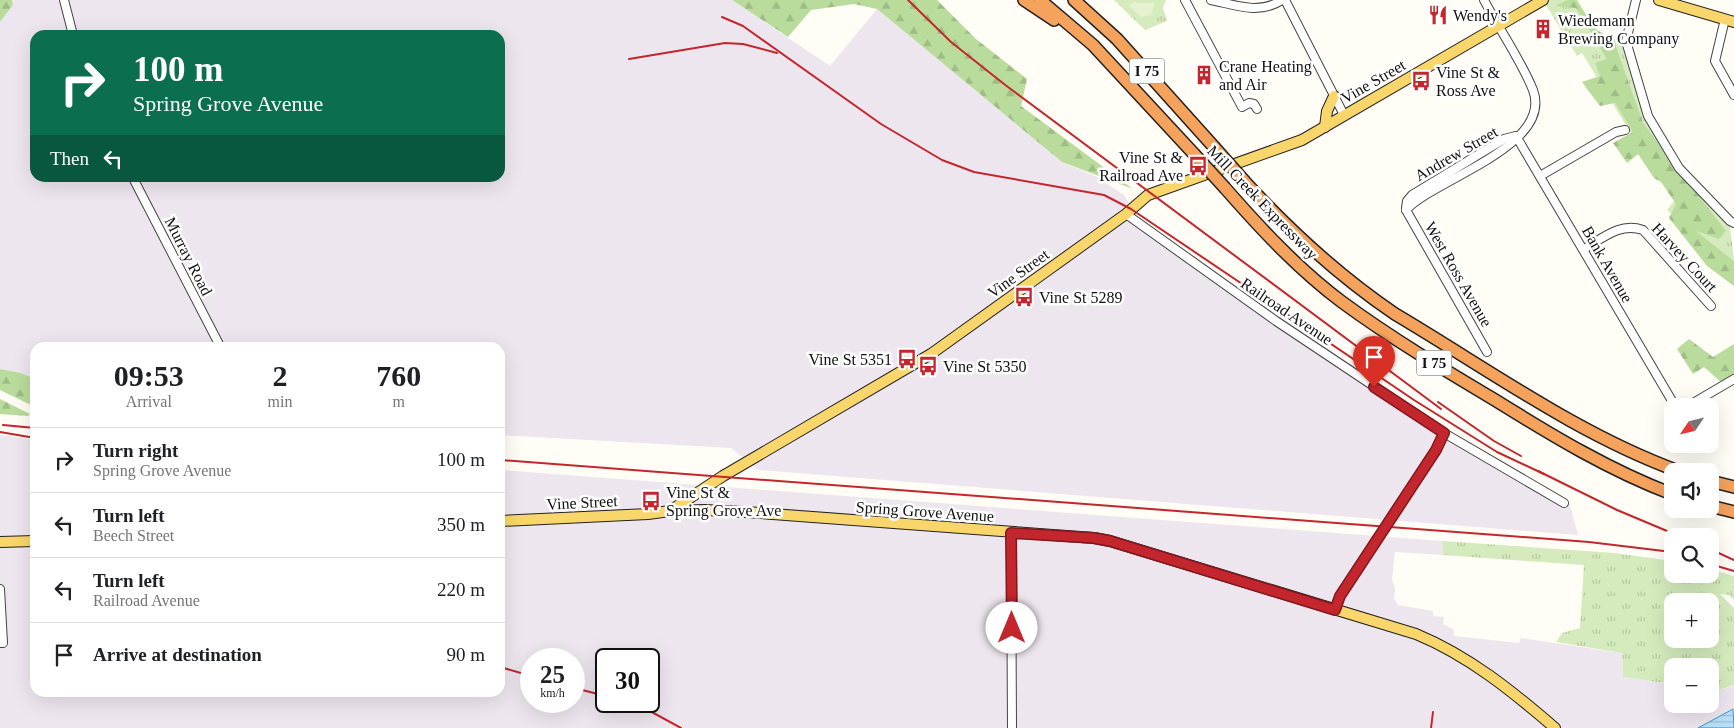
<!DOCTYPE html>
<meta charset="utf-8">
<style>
body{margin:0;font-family:Georgia,serif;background:#f6f6f6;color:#202124;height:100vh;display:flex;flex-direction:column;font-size:19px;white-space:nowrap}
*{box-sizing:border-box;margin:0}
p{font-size:16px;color:#757577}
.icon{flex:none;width:28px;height:28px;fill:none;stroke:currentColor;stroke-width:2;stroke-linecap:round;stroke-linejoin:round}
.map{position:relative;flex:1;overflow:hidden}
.sheet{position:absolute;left:30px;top:342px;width:475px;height:355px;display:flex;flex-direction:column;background:#fff;border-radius:15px;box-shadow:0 5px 20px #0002}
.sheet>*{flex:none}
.hud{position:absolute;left:30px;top:30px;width:475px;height:152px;border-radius:15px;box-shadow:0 5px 20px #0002;background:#0b6e4f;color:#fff;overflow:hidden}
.needle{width:32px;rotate:235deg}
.fabs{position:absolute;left:1664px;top:398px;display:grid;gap:10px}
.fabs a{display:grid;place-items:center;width:55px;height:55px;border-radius:10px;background:#fff;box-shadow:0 5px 20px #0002;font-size:25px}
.speed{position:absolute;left:520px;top:648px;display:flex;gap:10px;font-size:25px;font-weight:700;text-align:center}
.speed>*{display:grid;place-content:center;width:65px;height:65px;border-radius:50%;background:#fff;box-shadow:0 5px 20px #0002;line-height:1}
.speed small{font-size:12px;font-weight:400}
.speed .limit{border:2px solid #111;border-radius:8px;background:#fff;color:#111}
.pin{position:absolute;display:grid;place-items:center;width:42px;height:42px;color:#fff;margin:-51px -21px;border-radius:50% 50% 50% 0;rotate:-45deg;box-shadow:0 0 5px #0007}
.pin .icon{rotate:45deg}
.me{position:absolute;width:55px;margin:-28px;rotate:0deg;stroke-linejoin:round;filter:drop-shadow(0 0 4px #0008)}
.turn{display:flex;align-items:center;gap:18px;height:105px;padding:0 20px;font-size:22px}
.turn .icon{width:65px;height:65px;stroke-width:2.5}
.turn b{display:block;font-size:35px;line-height:42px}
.then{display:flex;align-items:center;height:48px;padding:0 20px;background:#0003;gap:10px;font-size:19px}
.eta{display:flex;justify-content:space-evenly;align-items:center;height:85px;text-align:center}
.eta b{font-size:30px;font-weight:600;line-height:35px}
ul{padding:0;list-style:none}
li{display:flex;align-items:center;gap:15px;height:65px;padding:0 20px;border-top:1px solid #e0e0e0}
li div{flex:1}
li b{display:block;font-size:19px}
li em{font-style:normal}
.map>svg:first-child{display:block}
.industrial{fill:#eee6ef;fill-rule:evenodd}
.grass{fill:url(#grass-tufts);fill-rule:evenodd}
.forest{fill:url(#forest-firs)}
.pitch{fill:#e6f2cf}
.water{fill:url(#water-rules);stroke:#3f96cf}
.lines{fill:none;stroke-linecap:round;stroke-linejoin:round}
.minor-casing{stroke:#444;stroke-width:10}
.major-casing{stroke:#222;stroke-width:12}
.highway-casing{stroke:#222;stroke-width:14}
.minor{stroke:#fff;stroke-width:8}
.major{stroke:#f9d66b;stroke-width:10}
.highway{stroke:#f5a25d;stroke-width:11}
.rail{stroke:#c4262e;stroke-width:2}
.highway-bridge-casing{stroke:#222;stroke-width:14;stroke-linecap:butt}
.highway-bridge{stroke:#f5a25d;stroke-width:11}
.route-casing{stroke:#7f191e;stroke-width:12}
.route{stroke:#c4262e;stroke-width:9}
.labels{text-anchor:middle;stroke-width:5;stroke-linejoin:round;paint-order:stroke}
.shield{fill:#fff;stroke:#585858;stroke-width:1}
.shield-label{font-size:15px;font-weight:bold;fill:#111}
.poi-label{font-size:16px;fill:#111;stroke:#fff;text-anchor:start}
.street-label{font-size:16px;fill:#111;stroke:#fff}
</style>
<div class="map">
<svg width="1734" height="728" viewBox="0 0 1734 728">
<defs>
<pattern id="grass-tufts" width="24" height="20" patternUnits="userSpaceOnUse" patternTransform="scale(1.25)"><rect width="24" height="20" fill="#d5ebbd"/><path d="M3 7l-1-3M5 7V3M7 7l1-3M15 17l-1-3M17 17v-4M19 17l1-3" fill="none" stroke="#b6c8a1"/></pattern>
<pattern id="forest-firs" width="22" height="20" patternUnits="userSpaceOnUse" patternTransform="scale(1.25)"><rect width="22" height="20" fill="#b9dc9c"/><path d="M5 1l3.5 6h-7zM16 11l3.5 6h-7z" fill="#9ebc85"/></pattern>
<pattern id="water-rules" width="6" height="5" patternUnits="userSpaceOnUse" patternTransform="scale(1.25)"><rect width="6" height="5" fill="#b9e0f7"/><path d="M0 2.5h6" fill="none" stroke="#9ebfd3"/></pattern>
</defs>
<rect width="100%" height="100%" fill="#fffdf5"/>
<g class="industrial">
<path d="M 12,0 L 732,0 L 830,66 L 877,9 L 1062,162 L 1097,177 L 1124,195 L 1138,218 L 1467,444 L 1569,502 L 1578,535 L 758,470 L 731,448 L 500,435 L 500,348 L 35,348 L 35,379 L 21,373 L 0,369 L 0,22 L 13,5 ZM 35,35 L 500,35 L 500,178 L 35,178 Z"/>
<path d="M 0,435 L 35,440 L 35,692 L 500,692 L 500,470 L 1442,541 L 1443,555 L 1395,552 L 1392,579 L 1395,589 L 1394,599 L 1398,605 L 1433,611 L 1433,616 L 1444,617 L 1443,624 L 1454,630 L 1454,636 L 1519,643 L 1521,638 L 1622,653 L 1623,677 L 1672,684 L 1672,704 L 1710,704 L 1710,689 L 1719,690 L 1734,686 L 1734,728 L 0,728 ZM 531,659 L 574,659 L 574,701 L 531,701 ZM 606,659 L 649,659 L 649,701 L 606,701 Z"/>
</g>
<g class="grass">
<polygon points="1114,0 1166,0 1163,8 1167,21 1145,30"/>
<path d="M 1543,0 L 1578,0 L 1593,31 L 1626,41 L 1645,106 L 1674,160 L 1730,221 C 1730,238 1734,249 1734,266 L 1667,210 L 1675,200 L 1627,127 L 1582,53 L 1577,56 Z"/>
<path d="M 1442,541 L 1615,553 L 1672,561 L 1672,574 L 1710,574 L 1710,569 L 1734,576 L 1734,600 L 1729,595 L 1720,594 L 1734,608 L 1734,685 L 1719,690 L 1710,689 L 1710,666 L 1672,666 L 1672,684 L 1623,677 L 1622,653 L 1556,642 L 1562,633 L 1580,628 L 1584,565 L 1443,555 ZM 1672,601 L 1710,601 L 1710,639 L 1672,639 Z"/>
</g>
<g class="forest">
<polygon points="0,0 12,0 13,5 0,22"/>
<polygon points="732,0 937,0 976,39 1027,79 1021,106 1133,189 1062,162 877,9 854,4 811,10 788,37"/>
<polygon points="1568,0 1576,0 1597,30 1614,41 1643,123 1726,231 1719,239 1696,231 1734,261 1734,286 1707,266 1669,218 1676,204 1661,182 1654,178 1638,154 1627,163 1613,143 1633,132 1615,103 1600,106 1582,82 1600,76 1595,63 1607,59 1576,8 1555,6"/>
<polygon points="1689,339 1713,357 1734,344 1734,342 1734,377 1722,383 1704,367 1693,374 1677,349"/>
<polygon points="0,369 21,373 35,379 35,407 0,390"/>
<polygon points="0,399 30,414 28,416 0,414"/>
</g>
<polygon class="pitch" points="1134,1 1137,3 1155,3 1151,15 1141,17 1129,6"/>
<polygon class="water" points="1733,709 1734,728 1698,728"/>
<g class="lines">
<defs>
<g id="minor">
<polyline points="64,0 73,35"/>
<polyline points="1185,0 1242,107 1249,103 1254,104 1257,109"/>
<path d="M 1211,0 C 1236,5 1259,15 1282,0"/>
<polyline points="1285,0 1344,115"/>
<polyline points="1636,0 1626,41 1648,116 1679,168 1730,221 1734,223"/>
<polyline points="1725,19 1715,61 1734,95"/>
<polyline points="1516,136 1675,406"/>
<polyline points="1540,176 1616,132 1625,130"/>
<polyline points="133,178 221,348"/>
<polyline points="1406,208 1407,201 1412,195 1504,139 1516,136"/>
<path d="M 1406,210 C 1434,179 1554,146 1533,90 C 1521,60 1499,29 1484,0"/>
<polyline points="1406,210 1487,352"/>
<polyline points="1126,214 1276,321 1444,433 1564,503"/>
<path d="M 1584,249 C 1603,238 1620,222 1643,230 L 1711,306"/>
<polyline points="1688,406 1734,379"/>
<polyline points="1011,533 1012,728"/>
<polyline points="0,589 3,643 0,643"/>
<polyline points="1335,610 1340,596 1436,450 1444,433"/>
</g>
<g id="major">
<polyline points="1659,0 1734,22"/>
<polyline points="1325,127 1327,111 1334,96"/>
<path d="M 671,511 L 705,510 L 746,512 L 1094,538 L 1110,541 L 1416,634 C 1469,656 1512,691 1555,728"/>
<polyline points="500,521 648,514 670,511 723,476 931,354 1126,214 1148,195 1302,140 1543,0"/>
<polyline points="0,542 35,541"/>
</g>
<g id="highway">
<polyline points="1024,0 1054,20"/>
<polyline points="1040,0 1093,45 1194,154"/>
<polyline points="1074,0 1117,39 1214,147"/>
<path d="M 1245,182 C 1291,232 1339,276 1395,314 C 1488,369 1577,434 1678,471"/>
<path d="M 1225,188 C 1261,229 1298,269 1342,302 C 1391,338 1443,369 1495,400 C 1553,436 1609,470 1672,494"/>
<polyline points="1710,481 1734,487"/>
<polyline points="1710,506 1734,512"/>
</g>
</defs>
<use href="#minor" class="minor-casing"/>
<use href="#major" class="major-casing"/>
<use href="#highway" class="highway-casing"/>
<use href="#minor" class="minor"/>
<use href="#major" class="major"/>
<use href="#highway" class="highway"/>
<g class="rail">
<polyline points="908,0 951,42 1004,84 1441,409"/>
<polyline points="722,17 743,26 881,124 942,160 974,172 1104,195 1131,209 1414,400 1497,452 1544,474"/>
<polyline points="629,59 725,43 743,44 777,53"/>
<polyline points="1438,402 1494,441 1521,456"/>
<polyline points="3,425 35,428"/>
<polyline points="0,432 35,438"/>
<polyline points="500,460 1589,542 1672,552"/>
<polyline points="1538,471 1617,510 1679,536"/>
<polyline points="1710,549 1734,560"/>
<polyline points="1710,564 1734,571"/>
<polyline points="500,667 531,676"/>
<polyline points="574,688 606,696"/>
<polyline points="623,701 648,710 681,728"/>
<polyline points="1431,728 1433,712"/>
</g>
<defs>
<g id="highway-bridge">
<polyline points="1214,147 1245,182"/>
<polyline points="1194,154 1225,188"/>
</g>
</defs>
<use href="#highway-bridge" class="highway-bridge-casing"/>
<use href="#highway-bridge" class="highway-bridge"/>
</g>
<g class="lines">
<defs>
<polyline id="route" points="1012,628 1011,533 1094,538 1110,541 1335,610 1340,596 1436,450 1444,433 1374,387"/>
</defs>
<use href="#route" class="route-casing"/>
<use href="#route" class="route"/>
</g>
<defs>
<symbol id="restaurant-bare" viewBox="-9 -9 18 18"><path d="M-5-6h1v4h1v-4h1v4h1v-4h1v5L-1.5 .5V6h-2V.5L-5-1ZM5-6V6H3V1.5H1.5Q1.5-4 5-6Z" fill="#c4262e" stroke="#fff" stroke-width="2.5" paint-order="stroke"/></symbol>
<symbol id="building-bare" viewBox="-9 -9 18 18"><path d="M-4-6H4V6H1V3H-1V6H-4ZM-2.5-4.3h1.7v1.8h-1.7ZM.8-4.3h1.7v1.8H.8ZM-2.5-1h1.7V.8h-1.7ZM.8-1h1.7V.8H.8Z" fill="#c4262e" stroke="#fff" stroke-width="2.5" paint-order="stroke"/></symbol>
<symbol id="bus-bare" viewBox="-9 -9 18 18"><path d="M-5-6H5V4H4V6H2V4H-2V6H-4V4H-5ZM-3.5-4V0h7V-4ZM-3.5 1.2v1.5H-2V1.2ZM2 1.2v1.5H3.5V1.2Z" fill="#c4262e" stroke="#fff" stroke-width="2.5" paint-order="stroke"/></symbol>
</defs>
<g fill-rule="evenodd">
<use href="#restaurant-bare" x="1424" y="1" width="28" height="28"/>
<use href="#building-bare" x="1529" y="15" width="28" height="28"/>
<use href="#building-bare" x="1190" y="61" width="28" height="28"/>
<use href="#bus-bare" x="1407" y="67" width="28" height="28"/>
<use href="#bus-bare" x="1184" y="152" width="28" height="28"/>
<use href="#bus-bare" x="1010" y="283" width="28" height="28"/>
<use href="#bus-bare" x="893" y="345" width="28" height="28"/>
<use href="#bus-bare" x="914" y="352" width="28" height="28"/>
<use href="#bus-bare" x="637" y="487" width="28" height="28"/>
</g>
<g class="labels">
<g class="shield">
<rect x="1129.5" y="58.5" width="35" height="25" rx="4"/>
<rect x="1416.5" y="350.5" width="35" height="25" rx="4"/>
</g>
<g class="shield-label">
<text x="1147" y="76">I 75</text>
<text x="1434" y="368">I 75</text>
</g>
<g class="poi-label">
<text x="1453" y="21">Wendy's</text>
<text x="1558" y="26">Wiedemann<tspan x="1558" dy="18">Brewing Company</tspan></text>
<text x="1219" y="72">Crane Heating<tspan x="1219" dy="18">and Air</tspan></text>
<text x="1436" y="78">Vine St &amp;<tspan x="1436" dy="18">Ross Ave</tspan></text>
<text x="1183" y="163" text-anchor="end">Vine St &amp;<tspan x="1183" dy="18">Railroad Ave</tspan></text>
<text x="1039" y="303">Vine St 5289</text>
<text x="892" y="365" text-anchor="end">Vine St 5351</text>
<text x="943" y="372">Vine St 5350</text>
<text x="666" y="498">Vine St &amp;<tspan x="666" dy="18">Spring Grove Ave</tspan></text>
</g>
<g class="street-label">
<text transform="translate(1373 81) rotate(-30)" y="6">Vine Street</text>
<text transform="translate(1456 153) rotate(-30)" y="6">Andrew Street</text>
<text transform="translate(1263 202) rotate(46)" y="6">Mill Creek Expressway</text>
<text transform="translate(189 256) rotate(63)" y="6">Murray Road</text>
<text transform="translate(1685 257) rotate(47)" y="6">Harvey Court</text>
<text transform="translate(1608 264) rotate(60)" y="6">Bank Avenue</text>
<text transform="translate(1018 273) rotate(-36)" y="6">Vine Street</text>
<text transform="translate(1459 274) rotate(60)" y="6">West Ross Avenue</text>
<text transform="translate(1287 311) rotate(34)" y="6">Railroad Avenue</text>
<text transform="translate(582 502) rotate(-3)" y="6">Vine Street</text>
<text transform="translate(925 511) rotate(4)" y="6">Spring Grove Avenue</text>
</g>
</g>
</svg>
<div class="fabs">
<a><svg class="needle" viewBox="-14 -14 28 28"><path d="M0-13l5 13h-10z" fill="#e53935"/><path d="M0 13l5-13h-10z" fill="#757577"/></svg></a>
<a><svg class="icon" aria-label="sound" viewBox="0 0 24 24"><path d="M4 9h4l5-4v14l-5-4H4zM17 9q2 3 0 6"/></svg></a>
<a><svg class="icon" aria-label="search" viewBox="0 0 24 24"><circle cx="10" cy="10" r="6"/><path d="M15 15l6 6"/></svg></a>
<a>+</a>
<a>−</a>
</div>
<div class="speed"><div>25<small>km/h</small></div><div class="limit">30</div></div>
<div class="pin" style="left:1374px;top:387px;background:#d93025"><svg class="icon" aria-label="arrive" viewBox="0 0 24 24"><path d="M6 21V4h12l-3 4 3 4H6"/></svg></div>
<svg class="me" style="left:1012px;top:628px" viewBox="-20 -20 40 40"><circle r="19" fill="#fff"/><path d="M0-13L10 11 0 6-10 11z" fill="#c4262e"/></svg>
<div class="hud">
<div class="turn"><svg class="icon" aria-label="right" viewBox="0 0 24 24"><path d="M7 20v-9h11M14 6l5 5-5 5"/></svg><div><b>100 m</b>Spring Grove Avenue</div></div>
<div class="then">Then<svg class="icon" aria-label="left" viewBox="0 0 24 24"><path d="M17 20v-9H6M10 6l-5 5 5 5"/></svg></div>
</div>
<section class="sheet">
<div class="eta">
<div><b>09:53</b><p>Arrival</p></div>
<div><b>2</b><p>min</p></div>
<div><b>760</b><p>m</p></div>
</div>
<ul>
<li><svg class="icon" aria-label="right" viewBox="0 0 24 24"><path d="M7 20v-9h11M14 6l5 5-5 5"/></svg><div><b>Turn right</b><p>Spring Grove Avenue</p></div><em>100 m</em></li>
<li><svg class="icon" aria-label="left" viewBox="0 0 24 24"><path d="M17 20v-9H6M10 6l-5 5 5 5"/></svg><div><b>Turn left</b><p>Beech Street</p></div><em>350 m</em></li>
<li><svg class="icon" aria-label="left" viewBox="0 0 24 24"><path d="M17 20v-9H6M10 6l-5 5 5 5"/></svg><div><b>Turn left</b><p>Railroad Avenue</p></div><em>220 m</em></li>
<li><svg class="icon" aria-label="arrive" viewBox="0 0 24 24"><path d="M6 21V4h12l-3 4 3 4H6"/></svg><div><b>Arrive at destination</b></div><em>90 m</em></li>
</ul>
</section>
</div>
